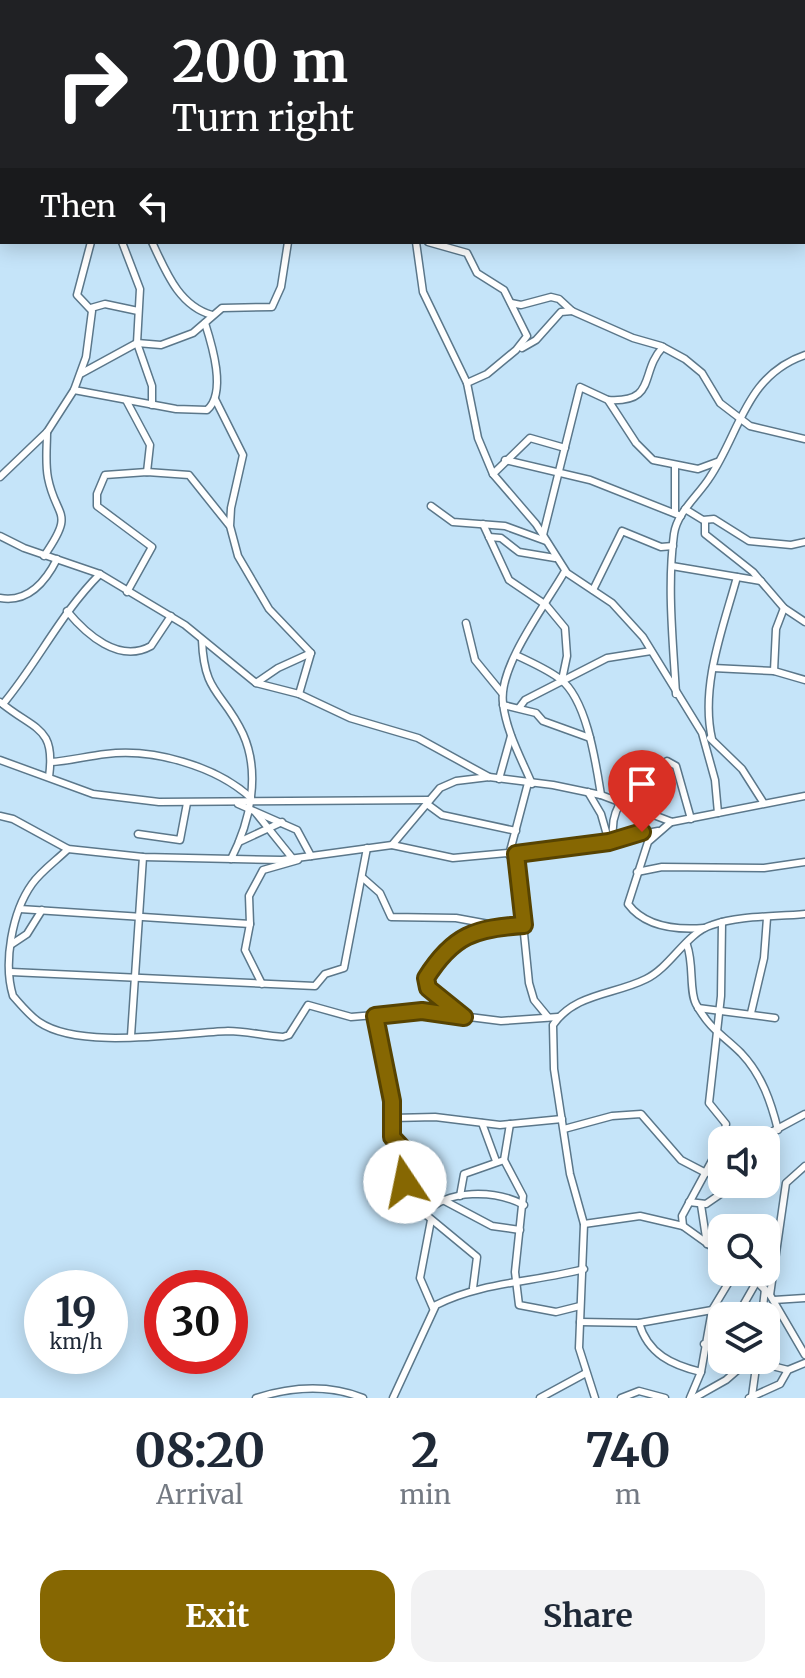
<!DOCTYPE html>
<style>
body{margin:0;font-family:Merriweather,serif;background:#f2f2f3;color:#1f2937;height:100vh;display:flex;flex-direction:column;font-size:30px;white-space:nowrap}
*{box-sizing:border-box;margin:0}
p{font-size:26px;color:#747a83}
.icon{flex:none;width:44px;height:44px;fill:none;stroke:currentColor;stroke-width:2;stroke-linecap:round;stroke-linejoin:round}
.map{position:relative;height:1398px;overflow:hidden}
.panel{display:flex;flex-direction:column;background:#fff;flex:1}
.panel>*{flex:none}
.top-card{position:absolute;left:0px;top:0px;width:806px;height:244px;box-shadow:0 4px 20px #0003;background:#202124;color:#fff;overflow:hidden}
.buttons{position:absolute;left:708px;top:1126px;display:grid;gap:16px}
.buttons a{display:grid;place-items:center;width:72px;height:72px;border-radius:16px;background:#fff;box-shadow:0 4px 20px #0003;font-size:40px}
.speed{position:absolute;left:24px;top:1270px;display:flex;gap:16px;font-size:40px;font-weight:700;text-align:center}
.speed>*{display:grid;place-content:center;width:104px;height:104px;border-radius:50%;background:#fff;box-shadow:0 4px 20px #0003;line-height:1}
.speed small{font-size:20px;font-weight:400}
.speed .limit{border:12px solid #d22;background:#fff;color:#111}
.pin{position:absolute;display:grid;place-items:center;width:68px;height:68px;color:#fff;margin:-82px -34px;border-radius:50% 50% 50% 0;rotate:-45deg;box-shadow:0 0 8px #0007}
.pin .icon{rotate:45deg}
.me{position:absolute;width:88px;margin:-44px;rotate:349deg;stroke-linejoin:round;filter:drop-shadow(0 0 6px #0008)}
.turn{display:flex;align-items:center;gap:28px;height:168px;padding:0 40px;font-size:36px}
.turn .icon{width:104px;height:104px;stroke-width:2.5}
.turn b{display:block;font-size:56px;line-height:68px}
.then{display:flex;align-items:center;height:76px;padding:0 40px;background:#0003;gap:16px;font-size:30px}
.eta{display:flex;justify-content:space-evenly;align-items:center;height:136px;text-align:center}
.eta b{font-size:48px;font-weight:700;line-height:56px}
.button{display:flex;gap:16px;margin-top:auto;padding:16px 40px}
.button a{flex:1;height:92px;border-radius:24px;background:#866702;color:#fff;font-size:32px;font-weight:700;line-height:92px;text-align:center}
.button a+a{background:#f2f2f3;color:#1f2937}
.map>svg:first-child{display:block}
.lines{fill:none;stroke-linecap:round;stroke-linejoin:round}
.minor-casing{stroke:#5b778a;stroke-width:9}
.minor{stroke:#fff;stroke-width:6}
.route-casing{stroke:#574301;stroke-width:20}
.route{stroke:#866702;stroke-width:14}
</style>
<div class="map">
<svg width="805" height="1398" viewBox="0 0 805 1398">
<rect width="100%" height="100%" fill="#c5e4f9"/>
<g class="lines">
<defs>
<g id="minor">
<polyline points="27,0 29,2"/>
<polyline points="90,0 92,2"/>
<polyline points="324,0 325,2"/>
<polyline points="164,2 165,0"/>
<polyline points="305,2 309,0"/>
<polyline points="611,2 614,0"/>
<polyline points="695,2 698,0"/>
<polyline points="779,2 779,0"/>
<polyline points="122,242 140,289 137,343 152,386 152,405"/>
<path d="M 152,242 C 166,272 179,306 212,315"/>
<polyline points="416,242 423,292 467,383 478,438 493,474 536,524 567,573 612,603 643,637 702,733 715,780 718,813"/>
<polyline points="428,242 467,253 477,273 504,290 527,336 516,350 487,374 467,383"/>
<polyline points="511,303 521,305 551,297 559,299 572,311 633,338 661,346 685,359 702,373 720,403 750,426 805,439"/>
<polyline points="91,308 105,304 138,311"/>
<polyline points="522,348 536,340 561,312 572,311"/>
<polyline points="82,373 137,343 161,345 193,333 222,308 272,307 281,287 288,242"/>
<path d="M 74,390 L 176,409 L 207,410 C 227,393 212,345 205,323"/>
<polyline points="215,399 243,455 231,508 230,526 238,556 269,609 311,653 299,694"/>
<polyline points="126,400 150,445 147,472"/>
<path d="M 608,400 C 658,403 639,372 663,347"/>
<polyline points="505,460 590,480 681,516"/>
<polyline points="493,474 530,438 565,448"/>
<polyline points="0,477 47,432 74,390 86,357 92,311 77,295 91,242"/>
<polyline points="431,506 453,522 505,526 546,541"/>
<polyline points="685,509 703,520 714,519 749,541 791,545 805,542"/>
<polyline points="675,513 675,467"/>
<polyline points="705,521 705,534 753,572 784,608 805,622"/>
<polyline points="483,524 509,580 546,605 565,628 567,656 562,680"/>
<polyline points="543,535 580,387 608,400 636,443 653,460 698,469 717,462"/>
<polyline points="0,536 24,548 100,574 185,625 256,683 299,694 350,718 418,738 489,777"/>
<polyline points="489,537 501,538 519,552 555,558"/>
<path d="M 44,556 C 76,510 56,519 48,478 C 45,463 47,447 47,432"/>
<polyline points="672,566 761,581"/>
<polyline points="593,590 622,531 661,547 673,546"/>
<polyline points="127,592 152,547 97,506 97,494 105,475 147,472 189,475 229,525"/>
<path d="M 0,598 C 28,603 46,581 57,559"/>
<path d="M 67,611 C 86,634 119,664 151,646 L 171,616"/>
<polyline points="466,623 475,660 502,693"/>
<path d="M 202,640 C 204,695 223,691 243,734 C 261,774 250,822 231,859"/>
<path d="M 516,655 C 530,662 547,669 560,679 C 587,699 596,764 601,795"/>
<polyline points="713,668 774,671 805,680"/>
<polyline points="774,671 776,629 784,608"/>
<polyline points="256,683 278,668 311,653"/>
<path d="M 676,694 C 673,641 667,586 674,534 C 677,512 699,495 710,477 C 740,432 746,375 805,355"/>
<path d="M 0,702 C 35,731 56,726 49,777"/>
<path d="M 3,704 C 38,662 61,613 100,574"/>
<polyline points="503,705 536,713 543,721 590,738"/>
<polyline points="519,708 525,700 607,658 651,651"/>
<polyline points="710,738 742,769 763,802"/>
<path d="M 712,739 C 700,686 723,628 737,577"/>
<polyline points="0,760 93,794 159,802 429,800"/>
<path d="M 51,762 C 69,761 87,756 106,754 C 153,748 216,766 251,798"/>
<polyline points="499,779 511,736"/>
<path d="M 532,784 C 521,758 506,731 503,703 C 498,666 547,603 565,571"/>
<polyline points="588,792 601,814 609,842"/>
<polyline points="238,804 297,830 311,856"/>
<polyline points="427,804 442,815 516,831"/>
<polyline points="256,813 293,859"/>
<polyline points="0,816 13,819 68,849 143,857 282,860 392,845 440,788 456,781 489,777 553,785 601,795 672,822 805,796"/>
<path d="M 671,822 L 648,842 L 628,904 C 645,927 678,930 704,928"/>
<polyline points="138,834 180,840 187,803"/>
<path d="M 614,840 C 606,804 640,777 667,761 L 676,766 L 691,819"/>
<polyline points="239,842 282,822"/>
<polyline points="392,845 453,858 571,847 658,831"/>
<path d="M 68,849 C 57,860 41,871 32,884 C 12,912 3,963 13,996 C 21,1005 29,1015 39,1022 C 80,1050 178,1033 228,1031 C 247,1031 264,1036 283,1037 L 289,1035 L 308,1005 L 351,1017 L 422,1011 L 501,1021 L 558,1017"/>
<polyline points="516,854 529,983 534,1000 548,1017"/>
<polyline points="509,855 528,783"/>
<polyline points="637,872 662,867 764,868 805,862"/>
<polyline points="363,878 380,893 391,917 456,918 494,925"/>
<polyline points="20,909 250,924"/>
<polyline points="722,922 721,996 709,1103 726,1124 723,1140"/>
<polyline points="12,944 27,934 42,910"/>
<path d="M 687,945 C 694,964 689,991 696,1004 C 711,1031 722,1034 741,1053 C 762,1075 771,1102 778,1130"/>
<polyline points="11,972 315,986 325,974 344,968 367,848"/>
<polyline points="262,984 245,950 250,924 249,896 263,870 298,860"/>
<polyline points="698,1008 775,1018"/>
<polyline points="751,1013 764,958 767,918"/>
<path d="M 461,1015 L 428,988 L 425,983 C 436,937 484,927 524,925"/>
<polyline points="375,1016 392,1101 392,1137 408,1154 405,1191 408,1205 425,1214 477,1257 473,1288"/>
<polyline points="131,1036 143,857"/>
<polyline points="393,1118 435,1117 500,1125 562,1119"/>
<polyline points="482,1123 496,1161"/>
<polyline points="564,1129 612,1116 641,1114 681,1160 706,1173"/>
<polyline points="725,1134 766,1135 805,1114"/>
<polyline points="722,1142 682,1216 683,1226 722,1254"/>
<polyline points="504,1160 523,1196 515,1272 519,1305 556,1312 580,1306"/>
<polyline points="460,1196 464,1174 504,1160 510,1124"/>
<polyline points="443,1200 492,1226 520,1230"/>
<polyline points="689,1202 706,1204 735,1184"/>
<polyline points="701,1205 707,1244"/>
<path d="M 425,1214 C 447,1188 496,1190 524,1205"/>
<polyline points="431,1220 420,1278 433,1308"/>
<polyline points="584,1224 640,1216 683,1226"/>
<polyline points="747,1272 770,1295 805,1355"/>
<polyline points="770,1295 786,1183 805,1166"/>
<polyline points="774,1300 805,1298"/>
<polyline points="737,1316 757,1281"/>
<polyline points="762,1316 765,1289"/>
<polyline points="580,1322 639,1323 712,1310"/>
<path d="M 639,1323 C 648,1354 672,1365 701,1372"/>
<polyline points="704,1344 722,1350"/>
<polyline points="752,1396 757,1360"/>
<path d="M 256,1398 C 291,1387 328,1384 363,1398"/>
<path d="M 393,1398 L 436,1305 C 481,1282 535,1282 584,1269"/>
<polyline points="540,1398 586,1373"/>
<path d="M 595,1398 L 579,1348 L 584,1224 L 570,1174 L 554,1069 L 553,1025 C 575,993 614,995 646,979 C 671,967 686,933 712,925 C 740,915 776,917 805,914"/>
<polyline points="621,1398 639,1391 665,1398"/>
<polyline points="690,1398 701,1372 712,1310 735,1272"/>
<polyline points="694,1398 726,1380 749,1360 788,1370"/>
<polyline points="749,1398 780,1384 788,1370 805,1363"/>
</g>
</defs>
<use href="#minor" class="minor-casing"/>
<use href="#minor" class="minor"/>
</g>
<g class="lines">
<defs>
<path id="route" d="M 405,1182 L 408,1154 L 392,1137 L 392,1101 L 375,1016 L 422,1011 L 464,1017 L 428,988 L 426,978 C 453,935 475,928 524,925 L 516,854 L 609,842 L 642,832"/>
</defs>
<use href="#route" class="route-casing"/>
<use href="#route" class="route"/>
</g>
</svg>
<div class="buttons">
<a><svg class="icon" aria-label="sound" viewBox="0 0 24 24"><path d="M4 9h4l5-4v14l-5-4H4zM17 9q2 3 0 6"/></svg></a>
<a><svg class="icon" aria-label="search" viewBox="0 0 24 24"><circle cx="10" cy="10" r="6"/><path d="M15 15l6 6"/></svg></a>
<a><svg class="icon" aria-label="layers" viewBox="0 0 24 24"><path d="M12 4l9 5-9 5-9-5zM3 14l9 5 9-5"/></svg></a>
</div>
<div class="speed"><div>19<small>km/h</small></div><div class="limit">30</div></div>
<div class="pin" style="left:642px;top:832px;background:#d93025"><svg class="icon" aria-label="arrive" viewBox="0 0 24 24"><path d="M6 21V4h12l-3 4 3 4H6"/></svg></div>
<svg class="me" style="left:405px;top:1182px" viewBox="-20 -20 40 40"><circle r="19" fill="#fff"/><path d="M0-13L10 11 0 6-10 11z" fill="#866702"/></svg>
<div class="top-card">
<div class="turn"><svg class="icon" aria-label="right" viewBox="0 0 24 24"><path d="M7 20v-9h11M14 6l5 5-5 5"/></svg><div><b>200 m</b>Turn right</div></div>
<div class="then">Then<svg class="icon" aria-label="left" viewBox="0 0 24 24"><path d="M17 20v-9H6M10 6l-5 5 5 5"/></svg></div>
</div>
</div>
<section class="panel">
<div class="eta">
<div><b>08:20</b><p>Arrival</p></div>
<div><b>2</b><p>min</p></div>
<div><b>740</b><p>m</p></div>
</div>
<div class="button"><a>Exit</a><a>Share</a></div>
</section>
